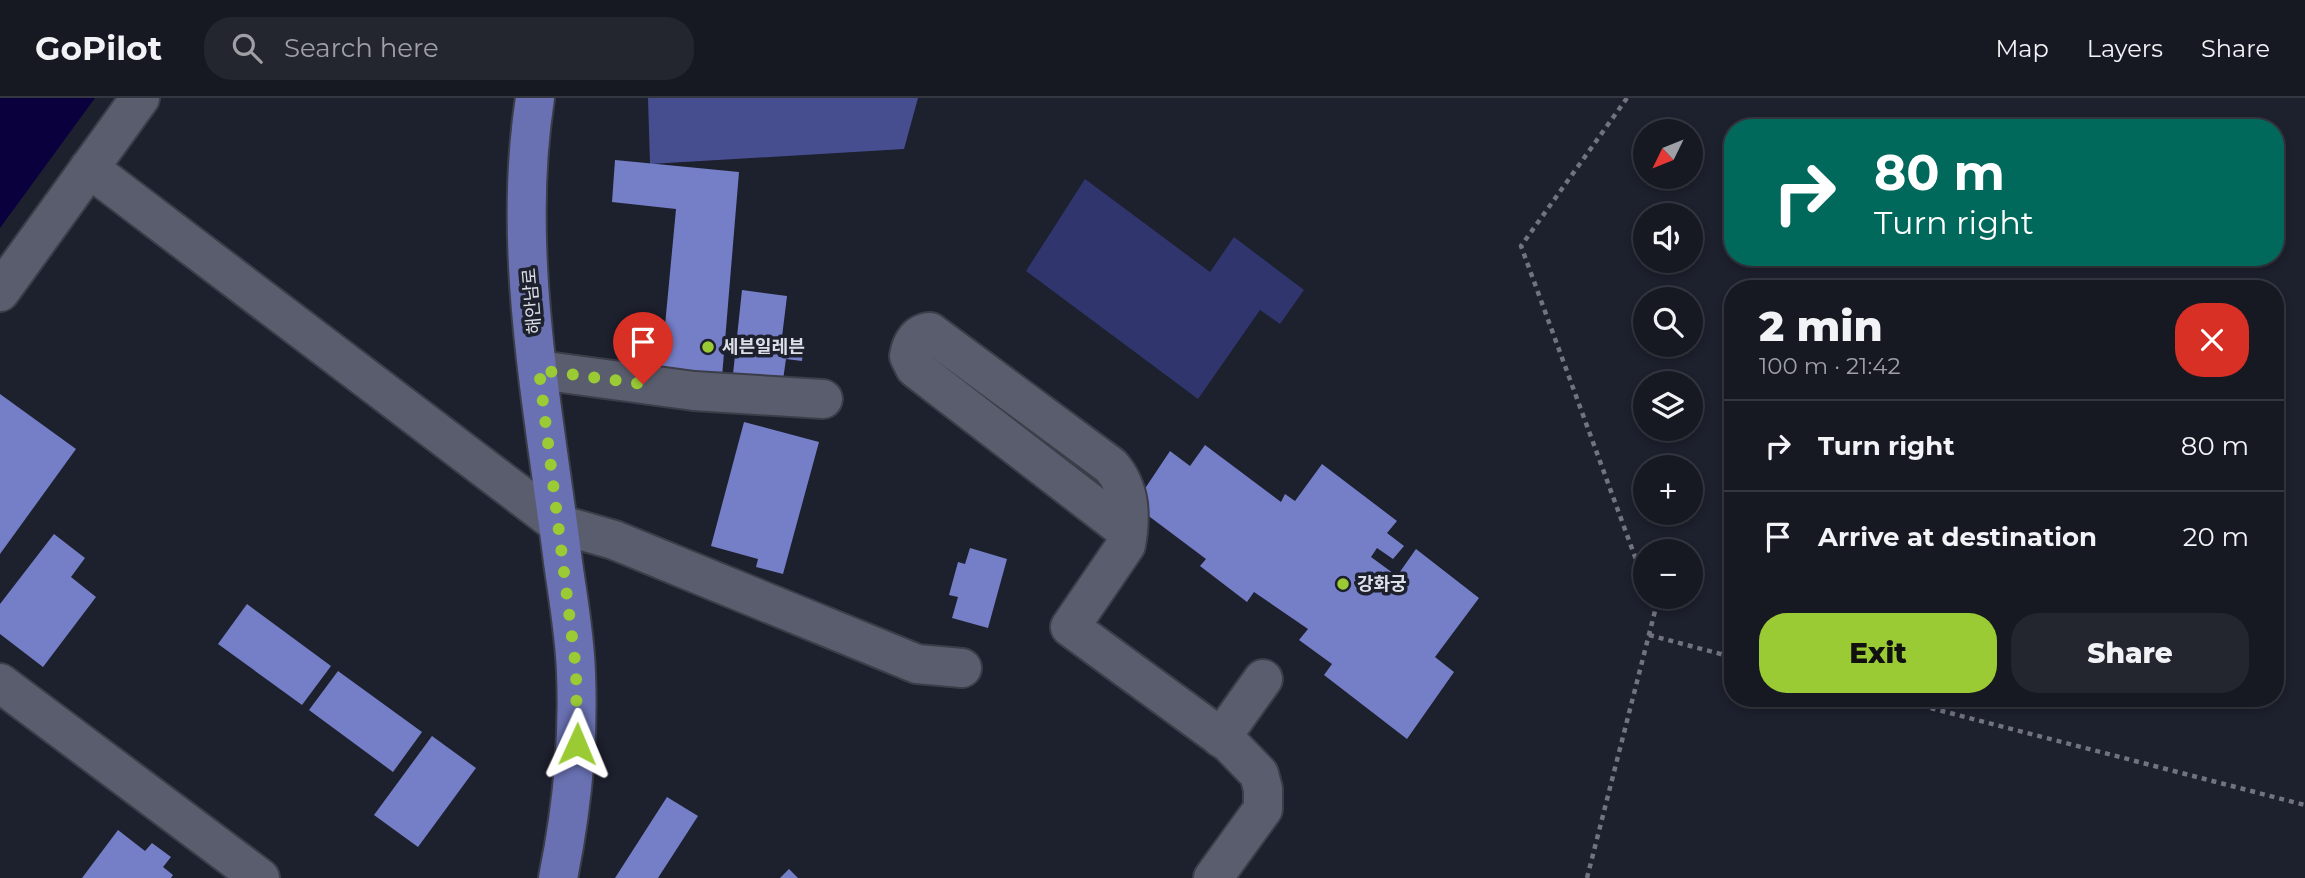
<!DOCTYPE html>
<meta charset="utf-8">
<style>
body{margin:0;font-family:Montserrat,"Noto Sans KR",sans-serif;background:#23252f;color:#f1f3f6;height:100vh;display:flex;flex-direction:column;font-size:26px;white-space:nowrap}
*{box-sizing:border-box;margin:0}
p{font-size:23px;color:#9ea0a5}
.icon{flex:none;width:38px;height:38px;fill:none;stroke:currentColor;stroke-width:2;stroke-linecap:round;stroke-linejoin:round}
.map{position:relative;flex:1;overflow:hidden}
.panel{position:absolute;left:1724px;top:182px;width:560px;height:427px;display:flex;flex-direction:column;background:#161822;border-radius:28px;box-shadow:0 4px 10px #0003,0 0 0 2px #353740}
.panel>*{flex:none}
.banner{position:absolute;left:1724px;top:21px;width:560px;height:147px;border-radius:28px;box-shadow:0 4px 10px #0003,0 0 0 2px #353740;background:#00695c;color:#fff;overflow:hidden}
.needle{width:46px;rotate:227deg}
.fabs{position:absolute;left:1633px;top:21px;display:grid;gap:14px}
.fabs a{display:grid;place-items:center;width:70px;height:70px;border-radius:50%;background:#161822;box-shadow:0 4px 10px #0003,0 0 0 2px #353740;font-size:35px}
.pin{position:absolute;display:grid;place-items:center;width:60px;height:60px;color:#fff;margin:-72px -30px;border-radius:50% 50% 50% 0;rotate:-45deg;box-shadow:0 0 7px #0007}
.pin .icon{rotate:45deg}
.me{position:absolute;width:77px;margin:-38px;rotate:1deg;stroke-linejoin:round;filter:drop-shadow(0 0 5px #0008)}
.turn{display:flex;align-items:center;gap:24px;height:147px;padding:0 35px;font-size:32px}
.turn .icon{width:91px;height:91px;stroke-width:2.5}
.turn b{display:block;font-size:49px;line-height:60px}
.round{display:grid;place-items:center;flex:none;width:74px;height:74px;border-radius:28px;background:#23252f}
.head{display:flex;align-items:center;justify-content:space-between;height:119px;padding:0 35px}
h1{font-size:42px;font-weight:800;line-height:52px}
.primary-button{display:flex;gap:14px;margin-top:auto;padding:14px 35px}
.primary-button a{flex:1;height:80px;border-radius:28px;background:#9acb34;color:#111;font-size:28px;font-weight:800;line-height:80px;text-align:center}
.primary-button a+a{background:#23252f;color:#f1f3f6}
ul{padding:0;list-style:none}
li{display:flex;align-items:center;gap:21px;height:91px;padding:0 35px;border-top:2px solid #353740}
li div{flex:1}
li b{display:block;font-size:26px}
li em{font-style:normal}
header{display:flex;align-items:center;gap:42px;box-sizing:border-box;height:98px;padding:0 35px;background:#161822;border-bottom:2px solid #353740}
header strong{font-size:33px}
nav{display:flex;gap:38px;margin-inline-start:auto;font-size:24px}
.search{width:490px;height:63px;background:#23252f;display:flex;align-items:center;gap:18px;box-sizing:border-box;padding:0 24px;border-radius:28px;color:#9ea0a5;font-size:26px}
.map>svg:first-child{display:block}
.green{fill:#30356d}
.forest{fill:#464e90}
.water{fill:#0a003e}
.building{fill:#757fc7}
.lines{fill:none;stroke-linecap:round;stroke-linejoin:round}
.minor-casing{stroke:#3b3d48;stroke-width:42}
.major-casing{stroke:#3b3d48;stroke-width:42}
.path{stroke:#71747f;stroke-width:4.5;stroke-dasharray:5 5;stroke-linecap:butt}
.minor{stroke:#5a5d6d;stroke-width:38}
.major{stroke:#6971b2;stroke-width:38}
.route{stroke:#9acb34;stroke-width:12;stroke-dasharray:0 21.6}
.poi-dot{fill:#9acb34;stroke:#1d202d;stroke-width:2.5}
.labels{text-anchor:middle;stroke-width:7;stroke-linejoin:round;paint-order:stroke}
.street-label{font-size:18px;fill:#dee0e9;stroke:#1d202d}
.poi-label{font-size:18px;font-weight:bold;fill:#dee0e9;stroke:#1d202d;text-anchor:start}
</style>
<header>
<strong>GoPilot</strong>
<div class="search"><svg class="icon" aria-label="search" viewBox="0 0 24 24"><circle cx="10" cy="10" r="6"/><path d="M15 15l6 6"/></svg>Search here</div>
<nav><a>Map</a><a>Layers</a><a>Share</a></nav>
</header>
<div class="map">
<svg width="2305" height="780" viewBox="0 0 2305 780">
<rect width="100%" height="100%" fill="#1d202d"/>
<polygon class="green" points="1085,81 1210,174 1234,139 1304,192 1280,226 1260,212 1198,301 1026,173"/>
<polygon class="forest" points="648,0 918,0 904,51 650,66"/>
<polygon class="water" points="0,0 95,0 0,130"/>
<g class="building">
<polygon points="615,62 739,74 722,279 661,270 676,111 612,104"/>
<polygon points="742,192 787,198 782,239 804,241 802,263 786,261 783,282 733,276"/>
<polygon points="0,296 76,351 0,456"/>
<polygon points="744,324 819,344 783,476 756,469 758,461 711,448"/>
<polygon points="1205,347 1281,404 1285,396 1295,403 1322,366 1397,423 1387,435 1404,448 1393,461 1377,450 1371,459 1397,478 1416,451 1479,500 1435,559 1454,574 1407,641 1324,577 1332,566 1299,542 1308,531 1254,494 1247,504 1200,468 1206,461 1134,407 1170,353 1190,368"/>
<polygon points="54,436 85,460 71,479 96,499 43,569 0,536 0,506"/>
<polygon points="970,450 1007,461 988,530 952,520 958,499 949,497 958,464 965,466"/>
<polygon points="247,506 331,568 302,607 218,546"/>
<polygon points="338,573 422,634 393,674 309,612"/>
<polygon points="432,638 476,670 418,749 374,717"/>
<polygon points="667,699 698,718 658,780 615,780"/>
<polygon points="118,732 145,753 152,745 171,759 163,769 173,777 171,780 82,780"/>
<polygon points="789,771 798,780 780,780"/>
</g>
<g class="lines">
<defs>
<g id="minor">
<polyline points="89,70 558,426 614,442 917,566 962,570"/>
<polyline points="0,194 140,0"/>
<polyline points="539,272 694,293 823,301"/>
<path d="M 1128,434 L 915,270 L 909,258 C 911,246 917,235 930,234 L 1111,368 C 1131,391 1131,418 1126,447 L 1070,529 L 1230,646 L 1259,676 L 1263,691 L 1263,711 L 1213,780"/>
<polyline points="0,585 260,780"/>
<polyline points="1221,640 1263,581"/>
</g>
<path id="major" d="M 535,0 C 511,153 544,312 563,464 C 568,501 575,538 576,575 C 579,645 572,711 558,780"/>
</defs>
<use href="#minor" class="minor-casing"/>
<use href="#major" class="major-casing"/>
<g class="path">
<polyline points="1627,0 1521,148 1645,486"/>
<polyline points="1649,537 1732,559"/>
<polyline points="1892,600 2305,707"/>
<polyline points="1587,780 1655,513 1650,499"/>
</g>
<use href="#minor" class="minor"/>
<use href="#major" class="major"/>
</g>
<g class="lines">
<polyline class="route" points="577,646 576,571 539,272 643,286"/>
</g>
<g class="poi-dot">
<circle cx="708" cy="249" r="7"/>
<circle cx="1343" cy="486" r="7"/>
</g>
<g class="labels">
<g class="street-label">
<text transform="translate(532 203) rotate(-95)" y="6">해안남로</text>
</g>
<g class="poi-label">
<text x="722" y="255">세븐일레븐</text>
<text x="1357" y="492">강화궁</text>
</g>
</g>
</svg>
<div class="fabs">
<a><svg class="needle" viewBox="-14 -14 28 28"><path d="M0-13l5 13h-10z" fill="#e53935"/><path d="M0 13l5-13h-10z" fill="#9ea0a5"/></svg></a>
<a><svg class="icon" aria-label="sound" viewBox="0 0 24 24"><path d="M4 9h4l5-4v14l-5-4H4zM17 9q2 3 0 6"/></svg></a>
<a><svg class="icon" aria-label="search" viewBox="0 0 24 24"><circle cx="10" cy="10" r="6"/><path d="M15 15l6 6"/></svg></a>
<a><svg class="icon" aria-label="layers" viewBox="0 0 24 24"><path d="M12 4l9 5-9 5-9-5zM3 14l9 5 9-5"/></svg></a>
<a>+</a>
<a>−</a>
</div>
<div class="pin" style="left:643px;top:286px;background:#d93025"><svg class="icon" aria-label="arrive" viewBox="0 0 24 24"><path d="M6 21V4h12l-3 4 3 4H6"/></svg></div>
<svg class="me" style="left:577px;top:646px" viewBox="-20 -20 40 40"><path d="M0-17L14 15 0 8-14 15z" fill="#9acb34" stroke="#fff" stroke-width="4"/></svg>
<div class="banner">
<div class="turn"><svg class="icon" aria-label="right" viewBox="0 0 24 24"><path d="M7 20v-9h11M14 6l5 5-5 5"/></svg><div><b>80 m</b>Turn right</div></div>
</div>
<section class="panel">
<div class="head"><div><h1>2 min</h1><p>100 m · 21:42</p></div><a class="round" style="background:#d93025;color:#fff"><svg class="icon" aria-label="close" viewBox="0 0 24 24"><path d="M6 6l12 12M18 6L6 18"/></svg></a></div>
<ul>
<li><svg class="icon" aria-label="right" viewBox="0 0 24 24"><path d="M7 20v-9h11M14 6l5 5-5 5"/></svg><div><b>Turn right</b></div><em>80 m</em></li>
<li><svg class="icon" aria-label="arrive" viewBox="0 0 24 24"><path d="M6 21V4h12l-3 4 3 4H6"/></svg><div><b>Arrive at destination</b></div><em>20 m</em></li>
</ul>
<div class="primary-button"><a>Exit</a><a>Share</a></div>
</section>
</div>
